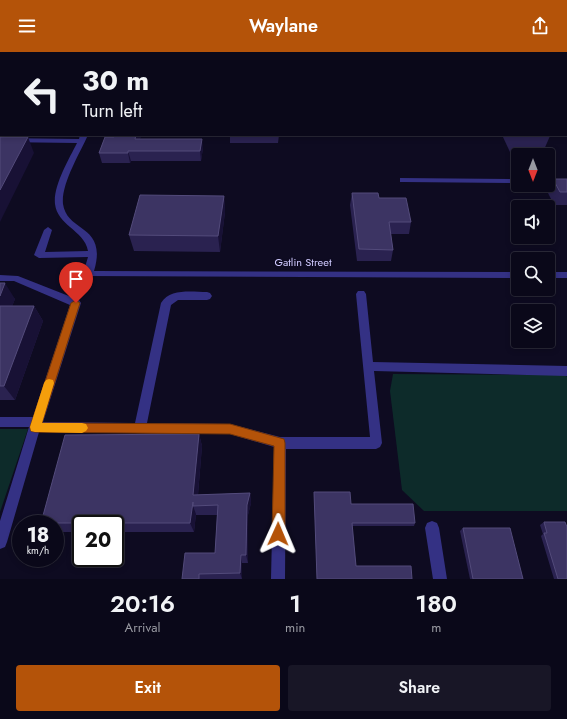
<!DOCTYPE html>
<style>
body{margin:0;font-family:Jost,sans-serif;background:#181626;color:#f1f3f6;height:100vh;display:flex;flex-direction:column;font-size:15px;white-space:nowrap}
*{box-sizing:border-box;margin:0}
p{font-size:13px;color:#999aa2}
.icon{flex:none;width:22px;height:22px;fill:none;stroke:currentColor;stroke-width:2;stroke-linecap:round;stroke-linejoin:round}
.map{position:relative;height:527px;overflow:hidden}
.drawer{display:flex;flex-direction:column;background:#0a0819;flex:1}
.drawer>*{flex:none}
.guide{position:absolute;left:0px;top:0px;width:567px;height:84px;box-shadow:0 2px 6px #0003,0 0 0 1px #2a2938;background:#0a0819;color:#f1f3f6;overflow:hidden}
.needle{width:26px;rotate:180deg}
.buttons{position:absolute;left:511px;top:96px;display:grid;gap:8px}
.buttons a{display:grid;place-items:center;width:44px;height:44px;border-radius:4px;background:#0a0819;box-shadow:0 2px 6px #0003,0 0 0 1px #2a2938;font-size:20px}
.speed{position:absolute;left:12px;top:463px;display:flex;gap:8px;font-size:20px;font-weight:700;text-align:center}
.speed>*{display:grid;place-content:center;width:52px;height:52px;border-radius:50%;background:#0a0819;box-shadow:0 2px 6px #0003,0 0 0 1px #2a2938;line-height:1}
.speed small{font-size:10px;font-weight:400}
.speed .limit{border:2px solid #111;border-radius:6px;background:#fff;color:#111}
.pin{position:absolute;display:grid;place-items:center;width:34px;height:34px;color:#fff;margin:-41px -17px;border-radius:50% 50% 50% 0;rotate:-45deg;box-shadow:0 0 4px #0007}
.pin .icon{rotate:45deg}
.me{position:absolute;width:44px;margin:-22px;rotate:1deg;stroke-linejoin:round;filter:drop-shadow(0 0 3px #0008)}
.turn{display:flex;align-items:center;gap:14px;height:84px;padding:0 16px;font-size:18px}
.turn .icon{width:52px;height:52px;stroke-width:2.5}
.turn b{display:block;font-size:28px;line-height:34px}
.eta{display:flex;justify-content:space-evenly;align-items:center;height:68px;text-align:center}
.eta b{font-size:24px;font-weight:600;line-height:28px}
.cta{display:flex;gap:8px;margin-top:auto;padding:8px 16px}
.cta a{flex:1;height:46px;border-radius:4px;background:#b45309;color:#fff;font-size:16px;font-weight:600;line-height:46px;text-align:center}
.cta a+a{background:#181626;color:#f1f3f6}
header{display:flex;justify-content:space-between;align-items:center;height:52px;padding:0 16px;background:#b45309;color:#fff;font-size:18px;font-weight:600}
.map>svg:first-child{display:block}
.green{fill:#0d2b2a}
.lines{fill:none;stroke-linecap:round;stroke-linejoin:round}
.minor{fill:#343184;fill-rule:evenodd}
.wall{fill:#2a2250}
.shaded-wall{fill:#181135}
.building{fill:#3c3463;stroke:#534b7b}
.route{fill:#b45309;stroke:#753606}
.slow{fill:#f59e0b}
.labels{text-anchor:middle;stroke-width:3;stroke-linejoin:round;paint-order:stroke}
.street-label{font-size:11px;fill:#d0caff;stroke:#0e0b21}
</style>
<header><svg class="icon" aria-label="menu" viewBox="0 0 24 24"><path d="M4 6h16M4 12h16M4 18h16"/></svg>Waylane<svg class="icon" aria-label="share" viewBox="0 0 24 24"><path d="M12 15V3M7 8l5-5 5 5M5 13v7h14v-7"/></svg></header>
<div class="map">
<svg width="567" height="527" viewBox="0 0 567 527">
<rect width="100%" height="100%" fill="#0e0b21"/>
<g class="green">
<polygon points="393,322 565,323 567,325 567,459 424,459 402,438 390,339"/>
<polygon points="0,377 28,377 0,460"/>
</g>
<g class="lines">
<g class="minor">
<rect x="91" y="0" width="6" height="1"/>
<path d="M 80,83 L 88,83 C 80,101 61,132 63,152 C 67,181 108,172 94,219 L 518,220 L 518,226 L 85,224 L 83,222 L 88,205 L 39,206 L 34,203 L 44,178 L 48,175 L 52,178 L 45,200 L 88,199 C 86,188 78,182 70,175 C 63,169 56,162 55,152 C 53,134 69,107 77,91 L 0,90 L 0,86 L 79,87 Z"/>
<polygon points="400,126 518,127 518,131 403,130 400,130"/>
<rect x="548" y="127" width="19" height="4"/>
<rect x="548" y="220" width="19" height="6"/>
<path d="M 0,223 L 18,224 L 79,248 L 81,251 L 43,370 L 135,371 L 161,251 C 170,236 192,240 207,240 L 210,241 L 212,244 L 210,247 L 207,248 L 178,248 L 171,253 L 147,371 L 230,372 L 280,385 L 370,385 L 356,242 L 358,239 L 364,239 L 366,242 L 373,310 L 567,314 L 567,324 L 374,319 L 382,391 L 380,395 L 376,397 L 286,397 L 285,527 L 271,527 L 274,395 L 230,382 L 39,380 L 7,490 L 5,495 L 0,497 L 0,469 L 29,375 L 0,375 L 0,365 L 33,365 L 70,253 L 14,229 L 0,229 Z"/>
<polygon points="432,469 437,471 439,476 447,527 433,527 425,476 427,471"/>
</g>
</g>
<g class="wall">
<polygon points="114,83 141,83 140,87 203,96 201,109 131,109 130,111 102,111 99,101 114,85"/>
<polygon points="230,83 279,83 278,91 230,91"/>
<polygon points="502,83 549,83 550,84 543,100 510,100"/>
<polygon points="553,127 567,127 567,153 554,153 547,139"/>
<polygon points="352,141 379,146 411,170 409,182 391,182 393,198 391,209 357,209 350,153"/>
<polygon points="224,144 225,160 220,200 134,199 129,183"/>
<polygon points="0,231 15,247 12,254 34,254 43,269 15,348 0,348"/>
<polygon points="199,382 202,394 198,443 250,441 251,451 248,463 248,511 242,511 242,527 182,527 215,501 217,463 196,463 196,462 194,480 115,480 115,472 81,472 81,480 55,480 55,472 41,472 41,471"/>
<polygon points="314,440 351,452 415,471 414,474 352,474 356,514 412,527 317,527"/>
<polygon points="544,470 567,527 554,527 541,484 543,482 540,473"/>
<polygon points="463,476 523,527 470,527 460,479"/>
</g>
<g class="shaded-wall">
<polygon points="136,83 141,83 137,96 135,87"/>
<polygon points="28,85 34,101 0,170 0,138"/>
<polygon points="202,87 203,96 201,109 200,99"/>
<polygon points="128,99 131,109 130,111 128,101"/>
<polygon points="224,144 225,160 220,200 218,184"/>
<polygon points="5,231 15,247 6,270 0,261 0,244"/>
<polygon points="34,254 43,269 15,348 4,334"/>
<polygon points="199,382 202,394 197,453 193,443"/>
<polygon points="250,441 251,451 248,463 248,511 246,503 247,453"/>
<polygon points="193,450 193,454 196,462 194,480 190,471"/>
<polygon points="241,503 242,511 242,527 240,521"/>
</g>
<g class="building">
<rect x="142" y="0" width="26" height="1"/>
<polygon points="114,83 136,83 135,87 202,87 200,99 128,99 128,101 99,101 105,85 114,85"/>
<polygon points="515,83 549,83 550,84 516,84"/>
<polygon points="0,85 28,85 0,138"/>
<polygon points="553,127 567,127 567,140 560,140"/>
<polygon points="352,141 378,141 379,146 406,146 411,170 389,170 393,198 359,197"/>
<polygon points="140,143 224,144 218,184 129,183"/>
<polygon points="0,231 5,231 0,244"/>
<polygon points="0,254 34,254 4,334 0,334"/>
<polygon points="199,382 193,443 250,441 247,453 246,503 241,503 240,521 199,522 199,527 182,527 185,501 215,501 218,453 193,454 193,450 190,471 41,471 65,383"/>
<polygon points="314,440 350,440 351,452 413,452 415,471 352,471 356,514 411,514 412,527 317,527"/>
<polygon points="544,470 565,470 567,475 567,527 558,527 544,481 547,481"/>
<polygon points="463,476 510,476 523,527 473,527"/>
</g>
<polygon class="route" points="76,248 80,251 42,371 230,372 284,387 285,391 285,482 283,486 278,488 274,486 272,482 274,394 230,382 35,380 31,379 30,375 71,251"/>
<polygon class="slow" points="49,327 53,328 54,331 42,371 82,371 86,372 88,376 86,379 82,381 35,380 31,379 30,375 44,331 46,328"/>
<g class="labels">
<g class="street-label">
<text x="303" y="214">Gatlin Street</text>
</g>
</g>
</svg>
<div class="buttons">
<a><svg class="needle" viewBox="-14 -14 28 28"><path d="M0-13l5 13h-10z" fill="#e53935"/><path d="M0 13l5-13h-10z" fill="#999aa2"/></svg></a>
<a><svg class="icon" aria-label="sound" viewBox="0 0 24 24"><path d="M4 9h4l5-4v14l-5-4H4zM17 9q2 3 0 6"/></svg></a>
<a><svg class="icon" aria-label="search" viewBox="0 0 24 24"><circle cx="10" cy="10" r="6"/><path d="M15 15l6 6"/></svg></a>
<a><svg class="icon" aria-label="layers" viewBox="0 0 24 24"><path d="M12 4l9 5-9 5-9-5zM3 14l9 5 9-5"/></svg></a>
</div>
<div class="speed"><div>18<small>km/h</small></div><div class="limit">20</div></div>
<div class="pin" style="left:76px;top:251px;background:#d93025"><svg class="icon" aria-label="arrive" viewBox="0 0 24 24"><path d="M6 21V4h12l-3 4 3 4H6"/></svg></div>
<svg class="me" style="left:278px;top:482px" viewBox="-20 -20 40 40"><path d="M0-17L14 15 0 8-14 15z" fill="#b45309" stroke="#fff" stroke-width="4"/></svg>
<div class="guide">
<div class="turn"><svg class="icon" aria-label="left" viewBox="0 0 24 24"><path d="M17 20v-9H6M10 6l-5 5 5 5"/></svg><div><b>30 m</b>Turn left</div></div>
</div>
</div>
<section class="drawer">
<div class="eta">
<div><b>20:16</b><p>Arrival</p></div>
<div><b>1</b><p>min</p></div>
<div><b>180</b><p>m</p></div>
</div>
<div class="cta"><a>Exit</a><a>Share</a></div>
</section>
